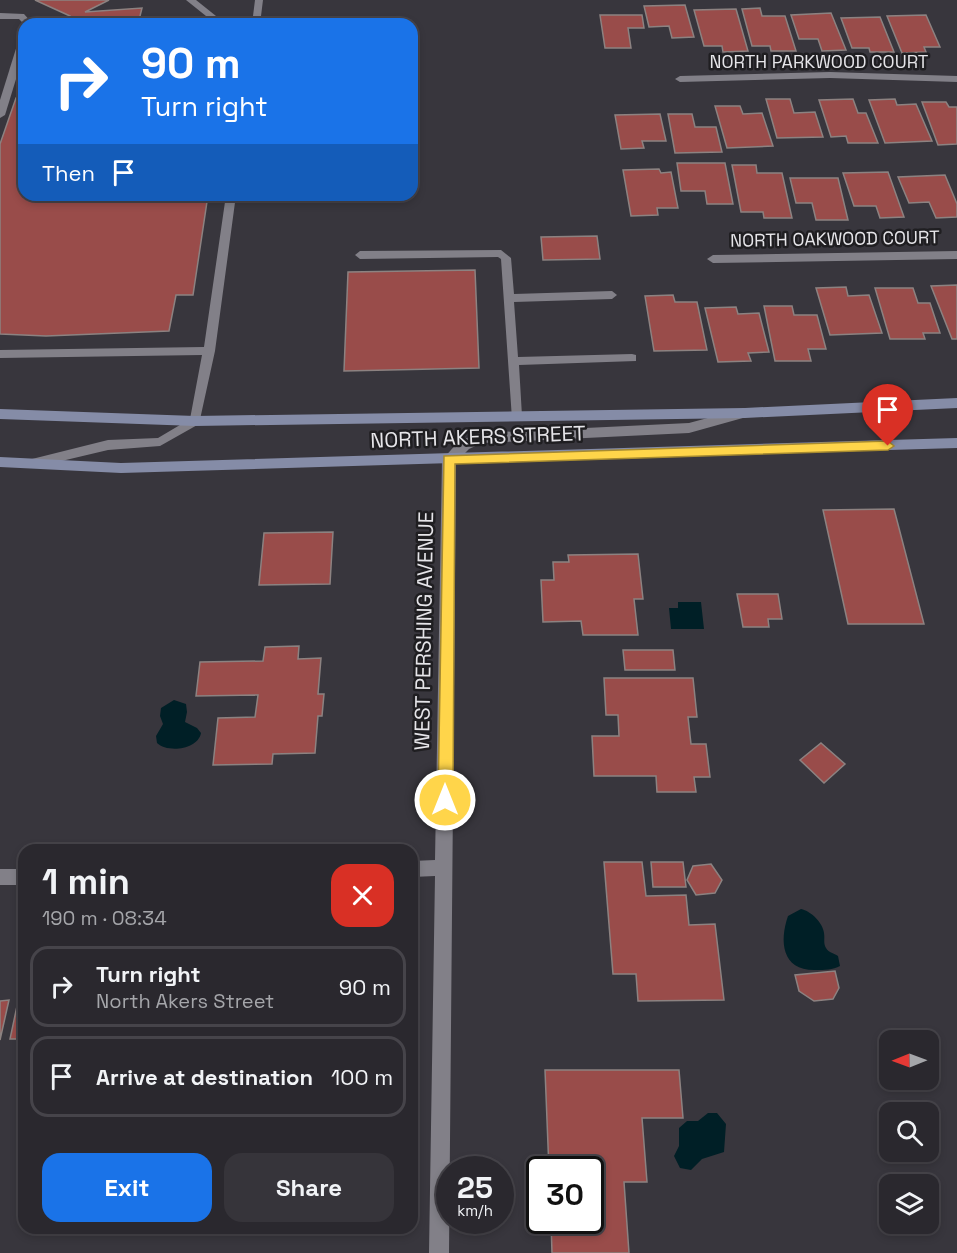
<!DOCTYPE html>
<meta charset="utf-8">
<style>
body{margin:0;font-family:"Space Grotesk",sans-serif;background:#36343a;color:#f1f3f6;height:100vh;display:flex;flex-direction:column;font-size:22px;white-space:nowrap}
*{box-sizing:border-box;margin:0}
p{font-size:20px;color:#a5a6aa}
.icon{flex:none;width:33px;height:33px;fill:none;stroke:currentColor;stroke-width:2;stroke-linecap:round;stroke-linejoin:round}
.map{position:relative;flex:1;overflow:hidden}
.side{position:absolute;left:18px;top:844px;width:400px;height:390px;display:flex;flex-direction:column;background:#2a282e;border-radius:18px;box-shadow:0 3px 9px #0003,0 0 0 2px #46444a}
.side>*{flex:none}
.guide{position:absolute;left:18px;top:18px;width:400px;height:183px;border-radius:18px;box-shadow:0 3px 9px #0003,0 0 0 2px #46444a;background:#1a73e8;color:#fff;overflow:hidden}
.needle{width:39px;rotate:269deg}
.buttons{position:absolute;left:879px;top:1030px;display:grid;gap:12px}
.buttons a{display:grid;place-items:center;width:60px;height:60px;border-radius:12px;background:#2a282e;box-shadow:0 3px 9px #0003,0 0 0 2px #46444a;font-size:30px}
.speed{position:absolute;left:436px;top:1156px;display:flex;gap:12px;font-size:30px;font-weight:700;text-align:center}
.speed>*{display:grid;place-content:center;width:78px;height:78px;border-radius:50%;background:#2a282e;box-shadow:0 3px 9px #0003,0 0 0 2px #46444a;line-height:1}
.speed small{font-size:15px;font-weight:400}
.speed .limit{border:3px solid #111;border-radius:9px;background:#fff;color:#111}
.pin{position:absolute;display:grid;place-items:center;width:51px;height:51px;color:#fff;margin:-62px -26px;border-radius:50% 50% 50% 0;rotate:-45deg;box-shadow:0 0 6px #0007}
.pin .icon{rotate:45deg}
.me{position:absolute;width:66px;margin:-33px;rotate:0deg;stroke-linejoin:round;filter:drop-shadow(0 0 4px #0008)}
.turn{display:flex;align-items:center;gap:21px;height:126px;padding:0 24px;font-size:27px}
.turn .icon{width:78px;height:78px;stroke-width:2.5}
.turn b{display:block;font-size:42px;line-height:51px}
.then{display:flex;align-items:center;height:57px;padding:0 24px;background:#0003;gap:12px;font-size:22px}
.round{display:grid;place-items:center;flex:none;width:63px;height:63px;border-radius:18px;background:#36343a}
.head{display:flex;align-items:center;justify-content:space-between;height:102px;padding:0 24px}
h1{font-size:36px;font-weight:800;line-height:45px}
.primary-button{display:flex;gap:12px;margin-top:auto;padding:12px 24px}
.primary-button a{flex:1;height:69px;border-radius:18px;background:#1a73e8;color:#fff;font-size:24px;font-weight:800;line-height:69px;text-align:center}
.primary-button a+a{background:#36343a;color:#f1f3f6}
ul{padding:0;list-style:none}
li{display:flex;align-items:center;gap:18px;height:81px;margin:0 12px 9px;padding:0 12px;border:3px solid #46444a;border-radius:18px}
li div{flex:1}
li b{display:block;font-size:22px}
li em{font-style:normal}
.map>svg:first-child{display:block}
.water{fill:#001f26}
.building{fill:#994c4a;stroke:#8c8281;stroke-width:1.5}
.lines{fill:none;stroke-linecap:round;stroke-linejoin:round}
.service{fill:#828088;fill-rule:evenodd}
.minor{fill:#828088;fill-rule:evenodd}
.secondary{fill:#858ca7;fill-rule:evenodd}
.route{fill:#ffd54a;stroke:#a68a30;stroke-width:1.5}
.labels{text-anchor:middle;stroke-width:5;stroke-linejoin:round;paint-order:stroke}
.far-street-label{font-size:18px;fill:#e6e5e9;stroke:#1f1e21}
.street-label{font-size:21px;fill:#e6e5e9;stroke:#1f1e21}
</style>
<div class="map">
<svg width="957" height="1253" viewBox="0 0 957 1253">
<rect width="100%" height="100%" fill="#38363d"/>
<g class="water">
<polygon points="678,602 701,602 704,629 671,629 669,608 678,608"/>
<path d="M 174,700 L 186,704 L 187,712 L 185,722 L 197,728 L 201,733 C 198,750 167,753 157,743 L 156,736 L 163,724 L 160,716 L 161,708 Z"/>
<path d="M 801,909 C 811,911 823,923 824,933 C 825,939 823,943 826,948 C 829,953 834,953 838,956 L 840,966 C 833,970 824,970 816,970 C 782,971 779,942 788,916 Z"/>
<polygon points="708,1113 717,1113 726,1124 724,1152 702,1159 691,1170 680,1168 674,1156 679,1146 679,1128 687,1121 698,1121"/>
</g>
<g class="building">
<polygon points="35,0 109,0 85,12 142,8 138,24 67,24 70,16"/>
<polygon points="685,5 694,37 672,38 669,26 649,27 644,6"/>
<polygon points="760,8 762,16 785,16 796,51 771,51 770,46 752,46 742,9"/>
<polygon points="736,9 748,51 723,52 722,46 704,46 694,10"/>
<polygon points="831,13 846,50 822,51 818,39 799,39 791,15"/>
<polygon points="600,15 642,15 644,28 628,28 631,48 605,48"/>
<polygon points="926,15 940,47 924,47 926,52 902,53 887,16"/>
<polygon points="880,17 894,52 870,52 869,48 852,48 841,18"/>
<polygon points="16,98 24,98 24,195 208,195 193,295 176,295 169,331 46,336 0,334 0,144"/>
<polygon points="766,99 790,99 794,113 815,112 823,137 777,138"/>
<polygon points="853,99 858,113 866,113 878,143 848,143 846,136 831,137 819,100"/>
<polygon points="895,99 897,105 916,104 932,141 885,143 869,100"/>
<polygon points="922,102 946,102 949,107 957,107 957,144 938,145"/>
<polygon points="715,106 740,106 743,114 762,113 773,146 727,148"/>
<polygon points="660,114 666,141 642,141 644,148 621,149 615,115"/>
<polygon points="668,114 692,114 695,127 716,127 722,152 675,153"/>
<polygon points="677,163 725,163 733,204 707,204 705,191 681,191"/>
<polygon points="732,165 756,165 757,173 782,173 792,218 764,218 763,212 741,212"/>
<polygon points="659,169 661,173 671,172 678,208 657,208 658,215 631,216 623,170"/>
<polygon points="888,172 904,217 880,218 876,206 854,206 843,173"/>
<polygon points="945,175 957,204 957,217 936,218 929,202 909,203 898,177"/>
<polygon points="790,178 838,178 848,220 816,220 812,203 796,203"/>
<polygon points="597,236 600,259 543,260 541,237"/>
<polygon points="475,270 479,368 344,371 348,272"/>
<polygon points="957,285 957,339 952,339 931,286"/>
<polygon points="846,287 848,296 869,295 882,333 830,335 816,288"/>
<polygon points="875,288 913,288 918,303 930,303 940,333 923,333 925,339 890,339"/>
<polygon points="673,295 675,302 697,302 707,350 654,351 645,296"/>
<polygon points="764,306 792,306 794,315 817,315 826,349 808,349 811,361 775,361"/>
<polygon points="736,307 738,314 759,313 769,352 748,353 751,361 718,362 705,308"/>
<polygon points="894,509 924,624 848,624 823,510"/>
<polygon points="333,532 330,584 259,585 264,533"/>
<polygon points="638,554 643,599 634,599 638,635 583,635 581,621 543,622 541,580 554,580 553,562 569,562 568,555"/>
<polygon points="737,594 778,594 782,619 768,619 769,627 743,627"/>
<polygon points="299,646 298,659 321,658 318,694 324,694 322,716 318,716 315,753 273,754 272,764 213,765 218,718 255,717 258,695 196,696 200,662 263,661 265,647"/>
<polygon points="623,650 673,650 675,670 625,670"/>
<polygon points="604,678 693,678 697,717 688,717 691,744 706,744 710,777 694,777 696,792 657,792 656,776 594,776 592,736 619,736 618,715 606,715"/>
<polygon points="821,743 845,764 824,783 800,760"/>
<polygon points="604,862 642,862 646,896 686,895 689,925 715,924 724,1000 638,1001 636,974 613,974"/>
<polygon points="651,862 683,862 686,887 653,887"/>
<polygon points="711,864 722,880 715,893 696,895 687,880 693,866"/>
<polygon points="835,971 839,988 833,999 814,1001 799,991 795,975"/>
<polygon points="20,992 24,992 24,1039 10,1039"/>
<polygon points="9,1000 0,1040 0,1001"/>
<polygon points="545,1070 679,1070 683,1118 642,1118 647,1182 624,1182 629,1253 552,1253 551,1221 591,1221 591,1170 549,1170"/>
</g>
<g class="lines">
<g class="service">
<polygon points="186,0 196,0 226,24 216,24"/>
<polygon points="255,0 263,0 260,24 252,24"/>
<polygon points="0,13 24,14 33,24 24,24 19,19 0,19"/>
<polygon points="24,36 24,53 5,115 0,118 0,100 19,39"/>
<polygon points="226,195 236,195 215,351 199,424 160,446 108,450 32,468 28,466 26,463 28,460 108,440 158,438 190,419 202,355 0,358 0,350 204,347"/>
<polygon points="501,250 511,258 514,294 612,291 617,295 612,299 514,302 518,357 632,354 636,355 636,361 519,365 522,416 516,420 512,419 501,259 498,257 360,259 355,255 360,251"/>
</g>
<g class="minor">
<polygon points="830,72 957,76 957,82 830,78 680,82 675,79 680,76"/>
<polygon points="957,251 957,259 713,263 707,259 713,255"/>
<polygon points="745,408 752,413 750,416 689,433 482,443 469,449 456,462 449,1253 429,1253 435,876 412,877 412,861 435,860 442,460 459,441 480,433 689,423"/>
<rect x="0" y="869" width="24" height="16"/>
</g>
<g class="secondary">
<polygon points="957,398 957,408 745,418 195,426 0,419 0,409 195,416 745,408"/>
<polygon points="957,438 957,448 121,473 0,467 0,457 121,463"/>
</g>
</g>
<polygon class="route" points="888,441 894,446 888,450 455,464 453,800 451,805 445,807 440,805 438,800 444,456"/>
<g class="labels">
<g class="far-street-label">
<text x="819" y="68">NORTH PARKWOOD COURT</text>
<text transform="translate(835 239) rotate(-1)" y="6">NORTH OAKWOOD COURT</text>
</g>
<g class="street-label">
<text transform="translate(478 437) rotate(-2)" y="7">NORTH AKERS STREET</text>
<text transform="translate(424 631) rotate(-89)" y="7">WEST PERSHING AVENUE</text>
</g>
</g>
</svg>
<div class="buttons">
<a><svg class="needle" viewBox="-14 -14 28 28"><path d="M0-13l5 13h-10z" fill="#e53935"/><path d="M0 13l5-13h-10z" fill="#a5a6aa"/></svg></a>
<a><svg class="icon" aria-label="search" viewBox="0 0 24 24"><circle cx="10" cy="10" r="6"/><path d="M15 15l6 6"/></svg></a>
<a><svg class="icon" aria-label="layers" viewBox="0 0 24 24"><path d="M12 4l9 5-9 5-9-5zM3 14l9 5 9-5"/></svg></a>
</div>
<div class="speed"><div>25<small>km/h</small></div><div class="limit">30</div></div>
<div class="pin" style="left:888px;top:446px;background:#d93025"><svg class="icon" aria-label="arrive" viewBox="0 0 24 24"><path d="M6 21V4h12l-3 4 3 4H6"/></svg></div>
<svg class="me" style="left:445px;top:800px" viewBox="-20 -20 40 40"><circle r="17" fill="#ffd54a" stroke="#fff" stroke-width="3"/><path d="M0-11L8 9 0 5-8 9z" fill="#fff"/></svg>
<div class="guide">
<div class="turn"><svg class="icon" aria-label="right" viewBox="0 0 24 24"><path d="M7 20v-9h11M14 6l5 5-5 5"/></svg><div><b>90 m</b>Turn right</div></div>
<div class="then">Then<svg class="icon" aria-label="arrive" viewBox="0 0 24 24"><path d="M6 21V4h12l-3 4 3 4H6"/></svg></div>
</div>
<section class="side">
<div class="head"><div><h1>1 min</h1><p>190 m · 08:34</p></div><a class="round" style="background:#d93025;color:#fff"><svg class="icon" aria-label="close" viewBox="0 0 24 24"><path d="M6 6l12 12M18 6L6 18"/></svg></a></div>
<ul>
<li><svg class="icon" aria-label="right" viewBox="0 0 24 24"><path d="M7 20v-9h11M14 6l5 5-5 5"/></svg><div><b>Turn right</b><p>North Akers Street</p></div><em>90 m</em></li>
<li><svg class="icon" aria-label="arrive" viewBox="0 0 24 24"><path d="M6 21V4h12l-3 4 3 4H6"/></svg><div><b>Arrive at destination</b></div><em>100 m</em></li>
</ul>
<div class="primary-button"><a>Exit</a><a>Share</a></div>
</section>
</div>
